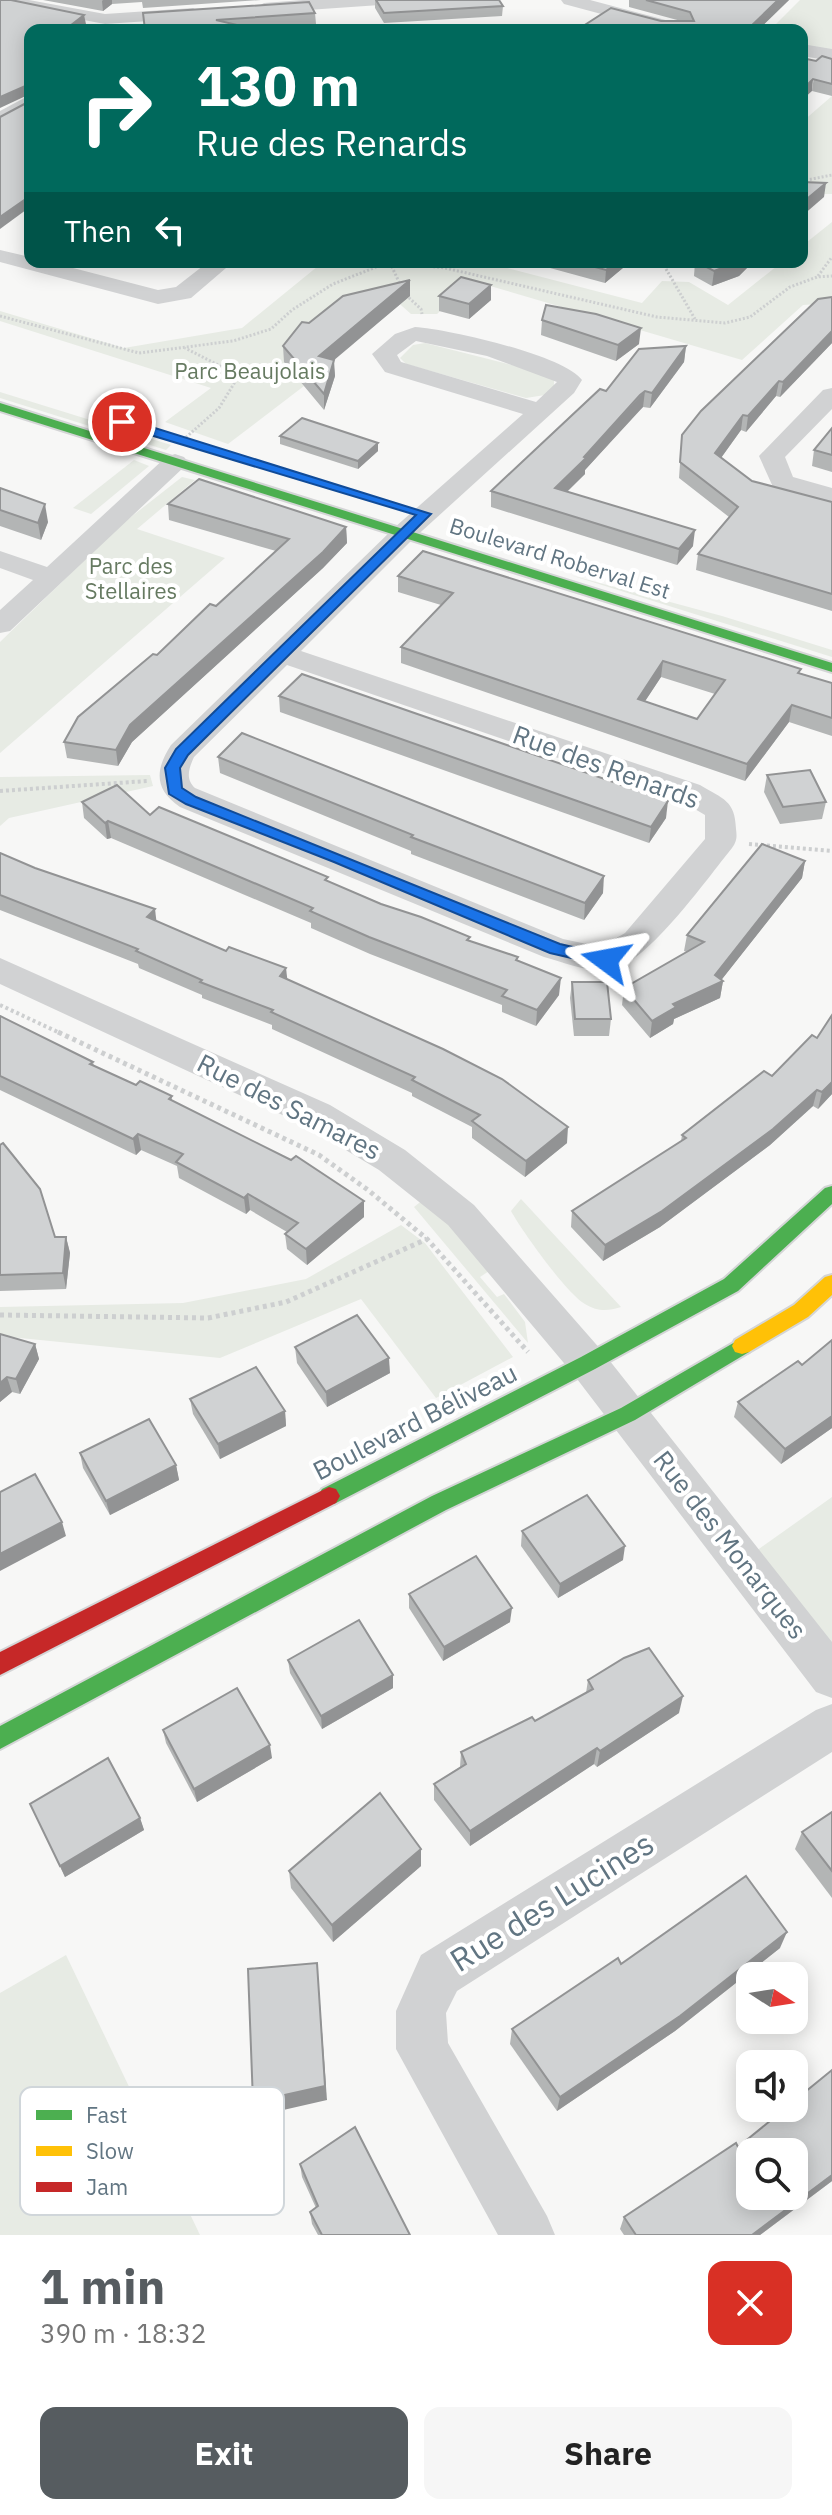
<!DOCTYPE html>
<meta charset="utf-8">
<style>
body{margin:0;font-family:"IBM Plex Sans",sans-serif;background:#f6f6f6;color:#222;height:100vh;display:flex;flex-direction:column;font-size:30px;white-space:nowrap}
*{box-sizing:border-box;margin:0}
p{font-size:26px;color:#767676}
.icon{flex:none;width:44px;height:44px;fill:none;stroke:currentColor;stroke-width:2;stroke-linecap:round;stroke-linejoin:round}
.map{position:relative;height:2235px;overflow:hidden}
.panel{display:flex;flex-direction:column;background:#fff;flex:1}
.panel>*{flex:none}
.hud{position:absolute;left:24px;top:24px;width:784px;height:244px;border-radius:16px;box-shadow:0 4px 20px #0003;background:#00695c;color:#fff;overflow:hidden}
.needle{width:52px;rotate:102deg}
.buttons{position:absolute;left:736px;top:1962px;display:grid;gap:16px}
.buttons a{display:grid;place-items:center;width:72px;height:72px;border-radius:16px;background:#fff;box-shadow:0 4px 20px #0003;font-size:40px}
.pin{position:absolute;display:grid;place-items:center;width:68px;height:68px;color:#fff;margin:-34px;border:4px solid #fff;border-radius:50%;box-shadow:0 2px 8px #0007}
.me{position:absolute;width:88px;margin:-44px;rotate:283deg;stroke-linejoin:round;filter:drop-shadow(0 0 6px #0008)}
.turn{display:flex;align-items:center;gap:28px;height:168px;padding:0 40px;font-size:36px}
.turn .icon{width:104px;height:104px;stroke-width:2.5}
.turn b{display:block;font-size:56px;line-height:68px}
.then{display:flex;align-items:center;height:76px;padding:0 40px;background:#0003;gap:16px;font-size:30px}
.round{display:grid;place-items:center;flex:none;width:84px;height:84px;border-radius:16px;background:#f6f6f6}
.overview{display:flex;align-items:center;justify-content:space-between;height:136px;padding:0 40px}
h1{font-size:48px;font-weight:700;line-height:60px;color:#565c60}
.action{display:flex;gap:16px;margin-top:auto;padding:16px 40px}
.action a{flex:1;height:92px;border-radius:16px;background:#565c60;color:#fff;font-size:32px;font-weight:700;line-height:92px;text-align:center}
.action a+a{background:#f6f6f6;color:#222}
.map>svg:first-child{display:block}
.green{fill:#e7ebe4}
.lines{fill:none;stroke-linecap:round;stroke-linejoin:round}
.fast-casing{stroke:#d4d5d6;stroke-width:4}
.slow-casing{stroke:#d4d5d6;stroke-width:4}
.jam-casing{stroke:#d4d5d6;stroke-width:4}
.path-far2{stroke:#cdcfd0;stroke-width:3;stroke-dasharray:2 2;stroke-linecap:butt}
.path-far1{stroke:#cdcfd0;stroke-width:4;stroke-dasharray:3 3;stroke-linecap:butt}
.path{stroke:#cdcfd0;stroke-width:5;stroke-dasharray:4 4;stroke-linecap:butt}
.street{fill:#d1d2d3;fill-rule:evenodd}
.fast{fill:#4caf50;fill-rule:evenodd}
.slow{fill:#ffc107;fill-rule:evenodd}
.jam{fill:#c62828;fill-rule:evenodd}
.wall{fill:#b3b5b5;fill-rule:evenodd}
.shaded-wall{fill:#929394}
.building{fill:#d0d2d3;stroke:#929394;stroke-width:2;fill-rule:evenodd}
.route{fill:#1a73e8;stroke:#114b97;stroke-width:2}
.labels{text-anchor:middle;stroke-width:8;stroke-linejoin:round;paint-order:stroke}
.far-park-label{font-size:22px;fill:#667a61;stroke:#fff}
.far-street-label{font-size:22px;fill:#617582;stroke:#fff}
.street-label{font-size:26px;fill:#617582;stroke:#fff}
.near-street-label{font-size:32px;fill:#617582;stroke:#fff}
.key{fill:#fff;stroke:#d0d6da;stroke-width:2}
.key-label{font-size:22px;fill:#617582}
</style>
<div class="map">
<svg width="832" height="2235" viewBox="0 0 832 2235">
<rect width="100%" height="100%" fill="#f7f7f6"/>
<g class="green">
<polygon points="800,0 832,0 832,50 802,46 802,30 770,30"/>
<polygon points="832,96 832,194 802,194 802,122"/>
<polygon points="832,222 832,303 803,305 742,360 473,281 437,314 411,314 385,291 356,294 283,345 304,386 228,444 165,422 211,388 0,321 0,311 124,348 242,328 323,262 484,262 642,303 662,281 689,282 728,305 782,262 802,262 802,246"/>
<polygon points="425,343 548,374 554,380 554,388 545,395 526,398 406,364 400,358 413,345"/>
<polygon points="0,392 171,445 166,450 0,398"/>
<polygon points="134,460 149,466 91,514 73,508"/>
<polygon points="182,477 195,480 137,529 225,558 0,753 0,642 122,524"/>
<polygon points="570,575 722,616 832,650 832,657"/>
<polygon points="150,775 153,786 9,818 0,826 0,777"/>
<polygon points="424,1199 492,1269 480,1277 497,1297 504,1294 525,1322 528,1343 414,1207"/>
<path d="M 521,1199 L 621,1307 C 608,1311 598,1312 585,1304 C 567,1294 522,1231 511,1211 Z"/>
<polygon points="401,1225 425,1243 513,1357 436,1398 361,1299 220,1358 0,1336 0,1307 183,1303 306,1279"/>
<polygon points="832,1497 832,1681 742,1561"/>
<polygon points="66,1955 200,2235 0,2235 0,1993"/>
</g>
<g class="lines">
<defs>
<g id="fast">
<polygon points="0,403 832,663 832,672 0,411"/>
<polygon points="832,1186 832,1204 738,1291 595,1369 336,1503 329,1505 322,1503 318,1496 322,1489 581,1357 724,1279 825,1188"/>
<polygon points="742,1338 749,1340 752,1346 749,1352 635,1420 446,1510 0,1749 0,1726 432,1496 621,1408"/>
</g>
<polygon id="slow" points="832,1275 832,1295 808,1317 749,1352 742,1354 735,1352 732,1346 735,1340 794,1305 825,1277"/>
<polygon id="jam" points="329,1487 336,1489 340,1496 336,1503 0,1675 0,1652"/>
</defs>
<use href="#fast" class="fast-casing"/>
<use href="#slow" class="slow-casing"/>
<use href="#jam" class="jam-casing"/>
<g class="path-far2">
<polyline points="802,181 832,175"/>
<polyline points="662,262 695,319"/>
<polyline points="390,263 401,286"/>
<polyline points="818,276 832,257"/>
<polyline points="406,295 421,309 422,314"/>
<polyline points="0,316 139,353 233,341 271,329 292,310 333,284 389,262 445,268 657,317 725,323 750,317 790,287 817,277 832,276"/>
<polyline points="183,440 219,408 235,382 228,370 185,348"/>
</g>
<g class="path-far1">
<polyline points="0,791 147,781"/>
<polyline points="749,844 832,851"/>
<polyline points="0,1005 62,1034"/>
</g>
<g class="path">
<polyline points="58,1032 319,1155 368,1190 427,1239 528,1352"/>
<polyline points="0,1315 208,1318 286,1302 427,1239"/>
</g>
<g class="street">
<polygon points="0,0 29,0 105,14 193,8 202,13 193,18 105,24 4,5 0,4"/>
<polygon points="303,0 389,0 380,5 264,13 255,8 264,3"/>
<polygon points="561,0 590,0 688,26 691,30 661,30 564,4"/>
<polygon points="802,44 832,49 832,61 802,56"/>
<polygon points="30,95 30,109 0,125 0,111"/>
<polygon points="0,250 30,257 30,262 50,262 158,290 176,287 208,262 233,262 191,298 158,304 0,262"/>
<path d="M 415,327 C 447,329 564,355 582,380 L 574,393 L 412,540 L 301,651 L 700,785 C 723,799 735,800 736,829 C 737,837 737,841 732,848 C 708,877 642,972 605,971 C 586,971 562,962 544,957 L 180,807 C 154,789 155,770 171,745 L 394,528 L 523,414 L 385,372 L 372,354 L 395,334 ZM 416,341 L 487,356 L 557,382 L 536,402 L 401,362 L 397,355 ZM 287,665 L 678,799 L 705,815 L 705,839 L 625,933 L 601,947 L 563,939 L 195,788 C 185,779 189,768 194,757 Z"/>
<polygon points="832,388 832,409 785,457 793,477 832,488 832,504 773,487 759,456 823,390"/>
<polygon points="175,454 184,457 188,462 184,467 10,631 0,633 0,610 33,580 0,568 0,551 47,567 166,457"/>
<polygon points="0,958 330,1105 405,1150 474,1205 602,1351 832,1642 832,1698 816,1692 574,1375 448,1225 379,1170 304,1125 0,984"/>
<polygon points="832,1704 832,1752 457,1991 446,2013 448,2043 547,2216 555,2235 498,2235 396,2049 396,2011 421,1955 816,1710"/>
</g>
<use href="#fast" class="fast"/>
<use href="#slow" class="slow"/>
<use href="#jam" class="jam"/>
</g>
<g class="wall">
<polygon points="43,0 261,0 143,8 142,2 112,4 103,11"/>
<polygon points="375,0 503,6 502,16 384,23 375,8"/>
<polygon points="629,0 789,0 758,30 577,30 661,21 681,21 629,7"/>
<polygon points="143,13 315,13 316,24 253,29"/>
<polygon points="832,59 832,96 812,91 816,61"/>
<polygon points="528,262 630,262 605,283"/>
<polygon points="695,262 753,262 739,276 712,286 694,276"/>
<polygon points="410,280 410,296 333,360 335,376 324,410 284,362 283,346 309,323"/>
<polygon points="491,285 491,300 469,319 439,311 439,296"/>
<polygon points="832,297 832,343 780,397 776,396 746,432 741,430 721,458 752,481 832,502 832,611 696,570 698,554 729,517 679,478 682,435"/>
<polygon points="542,320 639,344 616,361 541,335"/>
<polygon points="686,346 684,362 650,408 643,407 638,411 585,470 585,474 567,492 693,546 677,565 491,507 491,491 606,391"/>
<polygon points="832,428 832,472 812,466 814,450"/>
<polygon points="280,436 378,443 378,451 358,469 280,444"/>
<polygon points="0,488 48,522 41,540 0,526"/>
<polygon points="168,504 346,527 347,543 323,568 132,742 118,766 67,758 64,742 157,655 216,606 276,551 169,520"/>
<path d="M 398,576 L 800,673 L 832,683 L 832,736 L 789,722 L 745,781 L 401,663 L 401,647 L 441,605 L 398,592 ZM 661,677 L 715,694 L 697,719 L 645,701 Z"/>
<polygon points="279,696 666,818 649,843 280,712"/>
<polygon points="218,757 603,893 584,920 411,854 411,851 220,773"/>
<polygon points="767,775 826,802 822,819 780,824 764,792"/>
<polygon points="82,802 150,815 328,881 518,961 559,995 536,1026 502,1012 502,1005 370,954 311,928 311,923 111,838 107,839 84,818"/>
<polygon points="0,853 287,979 567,1143 525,1177 472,1138 472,1127 412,1096 412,1093 272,1029 272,1025 202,998 202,995 139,968 138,964 0,910"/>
<polygon points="805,861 802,878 721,980 723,981 720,998 674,1019 673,1024 650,1038 622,1005 624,988 687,952 684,951 687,935"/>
<polygon points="572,982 611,1019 609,1036 574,1036 570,998"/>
<polygon points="0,1016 93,1062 94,1066 136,1085 172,1096 172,1101 364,1201 364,1217 307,1265 287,1249 285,1234 287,1232 250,1210 246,1214 179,1178 177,1166 141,1150 136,1155 0,1090"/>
<polygon points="817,1038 832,1094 818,1109 813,1106 770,1145 660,1227 603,1261 571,1227 572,1211 681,1141 682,1135 772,1076"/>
<polygon points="0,1145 55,1237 66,1237 70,1253 66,1289 0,1291"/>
<polygon points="0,1334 35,1344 39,1359 20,1394 12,1392 0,1402"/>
<polygon points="832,1340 832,1428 781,1464 734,1417 738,1402 802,1365"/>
<polygon points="295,1347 390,1373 327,1407 297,1363"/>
<polygon points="190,1399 285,1411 286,1426 220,1459 193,1414"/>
<polygon points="80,1453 176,1465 179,1480 110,1515 83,1468"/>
<polygon points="522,1531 623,1560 558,1598 521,1546"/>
<polygon points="409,1594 510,1622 443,1661 409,1608"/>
<polygon points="288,1660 393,1688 322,1729 290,1673"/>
<polygon points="588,1680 679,1713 597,1767 594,1764 470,1846 434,1800 434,1784 460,1767 461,1752 535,1721 586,1693"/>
<polygon points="163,1730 272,1758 197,1802 166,1743"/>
<polygon points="30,1804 140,1818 144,1830 65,1877"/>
<polygon points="832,1812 832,1898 795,1849 802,1832"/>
<polygon points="421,1849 421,1866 333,1942 291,1888 289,1871"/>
<polygon points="780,1948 675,2031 557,2111 510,2044 512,2029 621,1964"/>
<polygon points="738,2147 832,2181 760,2235 624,2235 620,2229 624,2217"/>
<polygon points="300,2164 410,2235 318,2235 312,2224 310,2212 316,2208 302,2177"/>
</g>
<g class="shaded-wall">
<polygon points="103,0 112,0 112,4 103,11 102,1"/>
<polygon points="778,0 789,0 758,30 747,30"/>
<polygon points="84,15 86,24 79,30 71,30 70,26"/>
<polygon points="813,79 812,91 802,100 802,90"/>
<polygon points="30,84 30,94 0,108 0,97"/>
<polygon points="826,183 824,197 802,216 802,203"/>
<polygon points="30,196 30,207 0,229 0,217"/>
<polygon points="616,262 630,262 605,283 606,270"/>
<polygon points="738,262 753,262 739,276 712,286 714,271"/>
<polygon points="410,280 410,296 320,372 319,356"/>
<polygon points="491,285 491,300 469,319 469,304"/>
<polygon points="641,328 639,344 616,361 618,345"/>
<polygon points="832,331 832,343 780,397 783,382"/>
<polygon points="686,346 684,362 650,408 652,393"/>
<polygon points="334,360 335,376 324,410 324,394"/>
<polygon points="779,381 776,396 746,432 748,416"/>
<polygon points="645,391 643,407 585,470 585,474 554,504 555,488"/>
<polygon points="743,415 741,430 713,469 715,453"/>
<polygon points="378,443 378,451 358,469 358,461"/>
<polygon points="45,504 48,522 41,540 38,523"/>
<polygon points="346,527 347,543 323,568 132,742 118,766 116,750 130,725"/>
<polygon points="695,530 693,546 677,565 679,549"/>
<polygon points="663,661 661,677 636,715 638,699"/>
<polygon points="792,705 789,722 745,781 747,764"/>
<polygon points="668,801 666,818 649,843 651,827"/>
<polygon points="108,821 111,838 107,839 105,823"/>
<polygon points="805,861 802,878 719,983 723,981 720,998 674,1019 673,1024 650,1038 652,1021 673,1004 715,975"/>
<polygon points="604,876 603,893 584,920 585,903"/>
<polygon points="155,909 157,926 147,917"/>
<polygon points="286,968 288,985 280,976"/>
<polygon points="561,978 559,995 536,1026 537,1010"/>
<polygon points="832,1082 832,1094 818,1109 822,1092"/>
<polygon points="817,1090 813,1106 770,1145 660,1227 603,1261 605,1245"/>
<polygon points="568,1127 567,1143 525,1177 526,1161"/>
<polygon points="138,1134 141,1150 136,1155 133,1139"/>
<polygon points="248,1194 250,1210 246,1214 244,1198"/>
<polygon points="364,1201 364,1217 307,1265 306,1249"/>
<polygon points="66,1237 70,1253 66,1289 63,1273"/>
<polygon points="35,1344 39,1359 20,1394 16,1379"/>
<polygon points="389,1358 390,1373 327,1407 326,1392"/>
<polygon points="7,1377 12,1392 0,1402 0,1383"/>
<polygon points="285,1411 286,1426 220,1459 218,1444"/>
<polygon points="832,1416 832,1428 781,1464 785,1449"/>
<polygon points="176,1465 179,1480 110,1515 106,1501"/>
<polygon points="62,1522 66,1536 0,1571 0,1554"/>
<polygon points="625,1546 623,1560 558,1598 560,1584"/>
<polygon points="512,1608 510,1622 443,1661 444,1647"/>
<polygon points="393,1675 393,1688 322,1729 321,1716"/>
<polygon points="683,1696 679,1713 597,1767 600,1751"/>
<polygon points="270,1745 272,1758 197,1802 194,1789"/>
<polygon points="597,1748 594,1764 470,1846 470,1831"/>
<polygon points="140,1818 144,1830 65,1877 60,1866"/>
<polygon points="421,1849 421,1866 333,1942 332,1925"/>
<polygon points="787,1932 780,1948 675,2031 557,2111 560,2097"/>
<polygon points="317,1963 327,2100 257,2116 253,2102"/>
<polygon points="832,2175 832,2181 760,2235 752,2235"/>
</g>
<g class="building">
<polygon points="0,0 11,0 84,15 70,26 76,28 77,30 30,30 30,84 0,97"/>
<polygon points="376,0 499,0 503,6 384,13"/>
<polygon points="646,0 778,0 747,30 577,30 611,8 661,21 694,21 690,12"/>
<polygon points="309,2 315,13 216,20 258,30 145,30 143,13"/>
<polygon points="822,56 832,59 832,84 813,79 802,90 802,58 816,61"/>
<polygon points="30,101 30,196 0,217 0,117"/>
<polygon points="802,182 826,183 802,203"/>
<polygon points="576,262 616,262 606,270"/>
<polygon points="697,262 738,262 714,271"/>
<polygon points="461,277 491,285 469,304 439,296"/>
<polygon points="410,280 319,356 334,360 324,394 283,346 302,322 309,323 343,296"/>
<polygon points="832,297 832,331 783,382 779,381 748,416 743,415 715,453 752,481 832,502 832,594 698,554 738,507 680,462 682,435 701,411 818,299"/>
<polygon points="546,305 596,314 641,328 618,345 542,320"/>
<polygon points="686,346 652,393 645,391 640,395 584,457 586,458 555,488 695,530 679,549 491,491 600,389 606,391 639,349"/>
<polygon points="302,418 378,443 358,461 280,436"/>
<polygon points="832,428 832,455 814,450"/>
<polygon points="199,479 346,527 323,552 130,725 116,750 64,742 78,717 153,654 157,655 210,604 216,606 289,539 168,504"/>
<polygon points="0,488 45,504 38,523 0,510"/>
<path d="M 423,551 L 801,669 L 798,673 L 832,683 L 832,718 L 792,705 L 747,764 L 401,647 L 453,593 L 398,576 ZM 663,661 L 725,680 L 697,719 L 638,699 Z"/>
<polygon points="302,674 668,801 651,827 279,696"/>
<polygon points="242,733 604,876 585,903 411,837 413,835 218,757"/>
<polygon points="810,770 826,802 783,807 767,775"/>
<polygon points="117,785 150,815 159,807 328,877 325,880 381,904 421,917 470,937 467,940 518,957 516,960 561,978 537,1010 502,996 507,990 369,937 310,911 313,908 108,821 105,823 82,802"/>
<polygon points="762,844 805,861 715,975 723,981 673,1004 676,1007 652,1021 624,988 704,942 687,935"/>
<polygon points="0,853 35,868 155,909 147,917 226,951 229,947 286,968 280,976 443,1049 502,1079 568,1127 526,1161 472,1121 480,1115 412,1080 415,1077 271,1012 273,1010 200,982 202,980 136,951 138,949 0,895"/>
<polygon points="572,982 607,982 611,1019 575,1019"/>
<polygon points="832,1015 832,1082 822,1092 817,1090 773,1129 662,1211 605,1245 572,1211 686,1138 682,1135 764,1071 772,1076 812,1035 817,1038"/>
<polygon points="0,1016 93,1062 90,1064 136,1085 140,1081 172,1096 169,1099 291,1160 296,1156 364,1201 306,1249 285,1234 298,1223 248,1194 244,1198 176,1162 183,1154 138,1134 133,1139 0,1076"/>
<polygon points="3,1143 40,1189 55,1237 66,1237 63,1273 0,1275 0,1145"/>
<polygon points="357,1315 389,1358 326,1392 295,1347"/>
<polygon points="0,1334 35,1344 16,1379 7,1377 0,1383"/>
<polygon points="832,1340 832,1416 785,1449 738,1402 798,1361 802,1365"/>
<polygon points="256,1367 285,1411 218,1444 190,1399"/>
<polygon points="149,1419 176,1465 106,1501 80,1453"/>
<polygon points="35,1474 62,1522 0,1554 0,1492"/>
<polygon points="587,1495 625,1546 560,1584 522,1531"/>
<polygon points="476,1556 512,1608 444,1647 409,1594"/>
<polygon points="359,1620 393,1675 321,1716 288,1660"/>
<polygon points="649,1648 683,1696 600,1751 597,1748 470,1831 434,1784 466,1764 461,1752 532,1717 535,1721 593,1689 588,1680 624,1658"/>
<polygon points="237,1688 270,1745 194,1789 163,1730"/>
<polygon points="108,1758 140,1818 60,1866 30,1804"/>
<polygon points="380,1793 421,1849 332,1925 289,1871"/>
<polygon points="832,1812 832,1871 802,1832"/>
<polygon points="746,1876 787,1932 680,2016 560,2097 512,2029 618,1958 621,1964"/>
<polygon points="317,1963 325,2086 253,2102 248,1969"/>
<path d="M 832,2070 L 832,2175 L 752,2235 L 636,2235 L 624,2217 L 736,2143 L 738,2147 L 786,2108 L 794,2108 L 794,2101 ZM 750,2152 L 794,2152 L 794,2196 L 750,2196 Z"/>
<polygon points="355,2127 410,2235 322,2235 310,2212 318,2206 300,2164"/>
</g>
<polygon class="route" points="117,419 126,419 431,514 188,755 180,768 182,788 196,797 560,944 612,956 614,960 612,964 606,966 550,953 334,862 186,804 169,794 165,768 176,749 416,515 117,425"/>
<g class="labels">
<g class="far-park-label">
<text x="250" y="379">Parc Beaujolais</text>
<text x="131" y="574">Parc des<tspan x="131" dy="25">Stellaires</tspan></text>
</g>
<g class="far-street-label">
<text transform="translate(560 558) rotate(17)" y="8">Boulevard Roberval Est</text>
</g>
<g class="street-label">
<text transform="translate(606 767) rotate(20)" y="9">Rue des Renards</text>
<text transform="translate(289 1107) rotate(27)" y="9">Rue des Samares</text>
<text transform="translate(415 1422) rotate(-27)" y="9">Boulevard Béliveau</text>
<text transform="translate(730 1545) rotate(52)" y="9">Rue des Monarques</text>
</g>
<g class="near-street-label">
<text transform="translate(552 1902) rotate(-32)" y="11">Rue des Lucines</text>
</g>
</g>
<rect x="20" y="2087" width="264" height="128" rx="12" class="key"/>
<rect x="36" y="2110" width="36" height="10" fill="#4caf50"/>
<rect x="36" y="2146" width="36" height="10" fill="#ffc107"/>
<rect x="36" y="2182" width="36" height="10" fill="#c62828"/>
<g class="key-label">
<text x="86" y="2123">Fast</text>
<text x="86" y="2159">Slow</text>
<text x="86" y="2195">Jam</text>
</g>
</svg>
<div class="buttons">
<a><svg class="needle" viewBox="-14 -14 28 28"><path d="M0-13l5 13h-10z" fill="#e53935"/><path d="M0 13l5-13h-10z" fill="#767676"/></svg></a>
<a><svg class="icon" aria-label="sound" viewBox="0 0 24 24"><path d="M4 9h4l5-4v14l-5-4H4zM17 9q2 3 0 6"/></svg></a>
<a><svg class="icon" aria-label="search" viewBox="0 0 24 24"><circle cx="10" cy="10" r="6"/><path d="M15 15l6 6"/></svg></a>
</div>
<div class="pin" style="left:122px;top:422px;background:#d93025"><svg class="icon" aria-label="arrive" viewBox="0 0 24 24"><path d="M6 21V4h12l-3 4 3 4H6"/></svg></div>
<svg class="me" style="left:606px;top:960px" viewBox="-20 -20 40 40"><path d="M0-17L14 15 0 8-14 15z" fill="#1a73e8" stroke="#fff" stroke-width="4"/></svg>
<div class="hud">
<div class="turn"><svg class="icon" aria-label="right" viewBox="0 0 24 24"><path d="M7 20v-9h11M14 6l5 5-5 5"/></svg><div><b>130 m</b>Rue des Renards</div></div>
<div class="then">Then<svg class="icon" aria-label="left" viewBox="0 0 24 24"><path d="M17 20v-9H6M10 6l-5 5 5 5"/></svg></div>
</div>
</div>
<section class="panel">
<div class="overview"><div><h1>1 min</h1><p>390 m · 18:32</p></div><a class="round" style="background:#d93025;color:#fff"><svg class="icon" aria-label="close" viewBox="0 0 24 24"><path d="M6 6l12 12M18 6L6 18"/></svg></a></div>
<div class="action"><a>Exit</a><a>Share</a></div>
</section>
